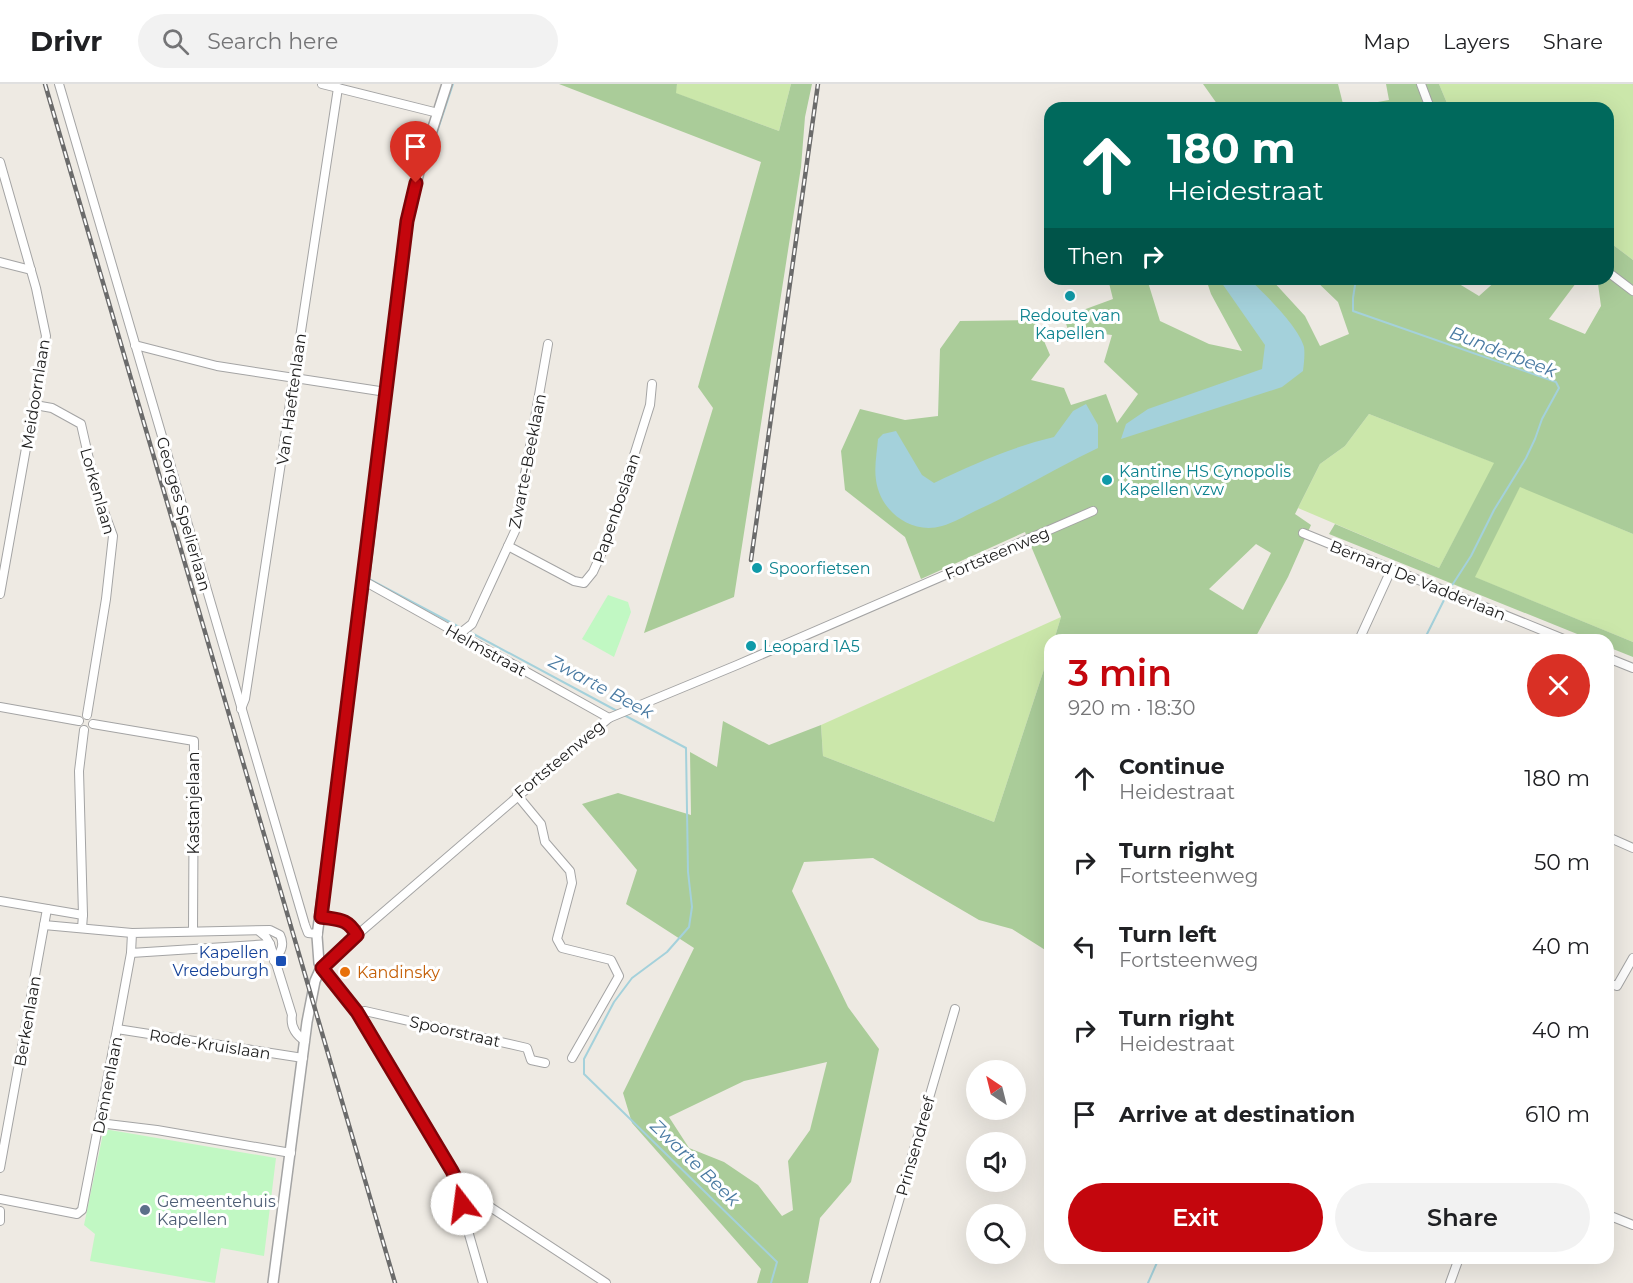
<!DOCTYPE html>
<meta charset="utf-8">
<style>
body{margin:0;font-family:Montserrat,sans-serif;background:#f2f2f2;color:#202124;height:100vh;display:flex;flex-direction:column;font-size:22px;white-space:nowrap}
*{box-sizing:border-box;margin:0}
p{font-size:20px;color:#757577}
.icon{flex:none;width:33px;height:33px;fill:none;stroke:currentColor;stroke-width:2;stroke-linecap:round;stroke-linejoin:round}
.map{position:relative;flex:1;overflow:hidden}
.side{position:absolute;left:1044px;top:550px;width:570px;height:630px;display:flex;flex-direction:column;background:#fff;border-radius:18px;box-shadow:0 6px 24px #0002}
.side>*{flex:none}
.top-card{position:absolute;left:1044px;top:18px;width:570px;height:183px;border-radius:18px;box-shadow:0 6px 24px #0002;background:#00695c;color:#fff;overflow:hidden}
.needle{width:39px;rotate:325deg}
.controls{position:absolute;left:966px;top:976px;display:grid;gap:12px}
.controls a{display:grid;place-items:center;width:60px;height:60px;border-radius:50%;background:#fff;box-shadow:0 6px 24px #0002;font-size:30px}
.pin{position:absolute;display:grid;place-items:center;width:51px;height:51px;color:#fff;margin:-62px -26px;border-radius:50% 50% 50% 0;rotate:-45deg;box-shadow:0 0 6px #0007}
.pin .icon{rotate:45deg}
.me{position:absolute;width:66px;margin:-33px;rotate:345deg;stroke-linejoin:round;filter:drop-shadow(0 0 4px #0008)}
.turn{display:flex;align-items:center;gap:21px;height:126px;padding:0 24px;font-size:27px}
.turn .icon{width:78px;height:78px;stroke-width:2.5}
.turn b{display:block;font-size:42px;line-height:51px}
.then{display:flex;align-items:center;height:57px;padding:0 24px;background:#0003;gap:12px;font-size:22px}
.round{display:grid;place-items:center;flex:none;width:63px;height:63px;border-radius:32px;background:#f2f2f2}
.overview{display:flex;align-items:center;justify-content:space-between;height:102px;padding:0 24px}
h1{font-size:36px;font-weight:600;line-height:45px;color:#c4060d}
.action{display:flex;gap:12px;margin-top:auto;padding:12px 24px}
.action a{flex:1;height:69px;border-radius:36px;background:#c4060d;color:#fff;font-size:24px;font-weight:600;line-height:69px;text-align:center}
.action a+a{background:#f2f2f2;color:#202124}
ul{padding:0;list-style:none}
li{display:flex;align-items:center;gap:18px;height:84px;padding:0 24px}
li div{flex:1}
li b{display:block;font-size:22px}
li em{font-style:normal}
header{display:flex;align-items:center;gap:36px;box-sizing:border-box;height:84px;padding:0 30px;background:#fff;border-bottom:2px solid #e0e0e0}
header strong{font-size:28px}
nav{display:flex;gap:33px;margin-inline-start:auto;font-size:21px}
.search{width:420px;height:54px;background:#f2f2f2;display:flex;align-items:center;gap:15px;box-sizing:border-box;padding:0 21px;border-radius:33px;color:#757577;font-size:22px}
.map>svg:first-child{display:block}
.grass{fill:#cbe7aa}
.forest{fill:#ac9;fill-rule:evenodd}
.park{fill:#c1f8c3}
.water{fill:#a4d1db}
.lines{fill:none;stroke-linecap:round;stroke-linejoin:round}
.stream{stroke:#a4d1db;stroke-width:2}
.minor-casing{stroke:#a4a4a4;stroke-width:10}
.tertiary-casing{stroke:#a4a4a4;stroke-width:12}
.minor{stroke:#fff;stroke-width:8}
.tertiary{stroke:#fff;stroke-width:9}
.rail-casing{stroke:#6b6b6b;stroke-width:4.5}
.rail{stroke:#fff;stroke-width:2;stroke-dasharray:7;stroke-linecap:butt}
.route-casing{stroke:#7f0408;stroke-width:15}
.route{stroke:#c4060d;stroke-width:10}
.culture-dot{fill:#0f9aa8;stroke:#fff;stroke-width:2}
.transit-dot{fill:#1a4fb4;stroke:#fff;stroke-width:2}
.food-dot{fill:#e8710a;stroke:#fff;stroke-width:2}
.service-dot{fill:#5c6f8a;stroke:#fff;stroke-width:2}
.labels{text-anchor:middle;stroke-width:6;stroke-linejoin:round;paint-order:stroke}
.culture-label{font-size:16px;fill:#0d838f;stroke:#fff;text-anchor:start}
.street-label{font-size:16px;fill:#1d1d1d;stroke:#fff}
.transit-label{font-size:16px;fill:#164399;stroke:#fff;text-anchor:end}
.food-label{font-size:16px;fill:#c56008;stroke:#fff;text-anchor:start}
.service-label{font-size:16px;fill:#4e5e75;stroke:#fff;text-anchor:start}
.water-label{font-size:18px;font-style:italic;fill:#497aa2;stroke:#fff}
</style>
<header>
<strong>Drivr</strong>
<div class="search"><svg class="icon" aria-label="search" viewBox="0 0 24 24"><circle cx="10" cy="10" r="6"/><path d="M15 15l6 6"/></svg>Search here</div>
<nav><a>Map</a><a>Layers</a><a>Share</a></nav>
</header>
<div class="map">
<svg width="1633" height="1199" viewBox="0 0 1633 1199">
<rect width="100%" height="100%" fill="#eeeae3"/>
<g class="grass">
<polygon points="677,0 791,0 779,47 675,9"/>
<polygon points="1439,0 1633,0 1633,176 1608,157 1608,24 1449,24"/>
<polygon points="1369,330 1495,379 1439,484 1298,424 1320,380 1345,362"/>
<polygon points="1520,402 1633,450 1633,558 1474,493"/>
<polygon points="1061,533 1054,556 1050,556 1050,567 994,738 823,672 821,641"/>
</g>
<g class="forest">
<polygon points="559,0 677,0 676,9 779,47 791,0 812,0 805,33 801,83 734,513 644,549 713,324 698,303 761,78"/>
<polygon points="1203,0 1338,0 1344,24 1389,16 1386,0 1439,0 1449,24 1313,24 1310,21 1306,24 1220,24"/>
<path d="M 1608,157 L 1633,176 L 1633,450 L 1520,403 L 1475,493 L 1633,558 L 1633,573 L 1608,563 L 1608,556 L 1592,556 L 1329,450 L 1335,440 L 1439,484 L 1494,379 L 1369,330 L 1345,362 L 1320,380 L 1295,430 L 1311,441 L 1288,493 L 1254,556 L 1054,556 L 1061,533 L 1025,448 L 921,495 L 905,453 L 845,406 L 841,367 L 860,325 L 905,336 L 938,332 L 940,265 L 960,237 L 1035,236 L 1050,271 L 1031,296 L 1064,304 L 1071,321 L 1106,310 L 1117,339 L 1138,310 L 1104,278 L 1112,251 L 1068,246 L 1064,233 L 1113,215 L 1108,195 L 1147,195 L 1160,237 L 1209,260 L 1242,267 L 1211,210 L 1206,195 L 1271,195 L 1305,232 L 1320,262 L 1349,250 L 1338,218 L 1314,195 L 1451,195 L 1479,212 L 1498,195 L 1608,195 ZM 1579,195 L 1598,200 L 1601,222 L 1585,250 L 1549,235 ZM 1256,460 L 1271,469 L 1243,526 L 1209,505 Z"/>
<path d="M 1050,567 L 1050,869 L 1012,845 L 979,836 L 873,774 L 804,778 L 792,807 L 848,923 L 879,965 L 851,1098 L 820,1134 L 808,1199 L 757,1199 L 761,1185 L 632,1039 L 623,1009 L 694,864 L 626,820 L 637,786 L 582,720 L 618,709 L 691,731 L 690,668 L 717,683 L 723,637 L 769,661 L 821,641 L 823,672 L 994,738 ZM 827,978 L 810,1046 L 788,1077 L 793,1126 L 782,1132 L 758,1101 L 724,1078 L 689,1064 L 669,1033 L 744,997 Z"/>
</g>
<g class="park">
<polygon points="608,511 628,518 631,528 614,573 582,555"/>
<polygon points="104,1045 276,1074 264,1172 221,1164 215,1199 90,1177 95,1150 84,1141"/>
</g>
<g class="water">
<path d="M 1219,195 L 1249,195 C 1264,209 1299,243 1304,263 C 1305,270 1304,279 1303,287 L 1282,303 L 1121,355 L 1126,340 L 1148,325 L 1262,285 L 1265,261 Z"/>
<path d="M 1086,320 L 1098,341 L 1098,364 C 1056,384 1017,408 975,427 C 965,432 953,439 942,442 C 911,451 880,427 876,396 C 874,383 877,368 878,355 L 883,350 L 896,347 L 922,391 L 934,399 C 973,380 1012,363 1054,353 L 1073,327 Z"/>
</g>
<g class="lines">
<g class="stream">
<polyline points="433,60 453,0"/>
<polyline points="1356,195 1353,214 1353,227 1556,298 1559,304 1542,335 1535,355 1526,374 1494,426 1471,472 1449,506"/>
<polyline points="367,494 463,545"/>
<polyline points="468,547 619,628"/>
<polyline points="1424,556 1445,514"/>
<polyline points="624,631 686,664 688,788 692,823 689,843 667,868 632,894 614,918 584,975 584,990 777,1178 771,1199"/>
<polyline points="1148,1199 1159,1174"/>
</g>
<defs>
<g id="minor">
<polyline points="59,0 305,841 308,849 318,850"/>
<polyline points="322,0 438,29"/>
<polyline points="1421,0 1430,24"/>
<polyline points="0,78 36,204 46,252 0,510"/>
<polyline points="0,178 31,186"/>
<polyline points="1608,188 1633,207"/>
<polyline points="135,261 217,282 386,308"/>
<polyline points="35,321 52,324 81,340 96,406 113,452 106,515 87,631"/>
<polyline points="1303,449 1566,556"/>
<polyline points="508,462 574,497 584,499 593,488 607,457 650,321 652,300"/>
<polyline points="364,497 609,634"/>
<polyline points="458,551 472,540 515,447 548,260"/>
<polyline points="1359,556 1391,486"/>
<polyline points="1608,574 1633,584"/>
<polyline points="0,623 79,637"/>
<polyline points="241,625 245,615 338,4"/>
<polyline points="93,640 194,657 193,847"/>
<polyline points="517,711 541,740 545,758 570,787 572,799 557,855 562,864 611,876 619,892 572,974"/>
<polyline points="1608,753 1633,764"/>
<polyline points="0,817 83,831 82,844"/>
<polyline points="83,831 79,687 84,646"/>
<polyline points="44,841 132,849"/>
<path d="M 260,848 L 266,853 L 270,860 L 292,931 C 290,943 296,951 305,957"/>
<polyline points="357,851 609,634 737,581 1093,427"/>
<polyline points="131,869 270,860"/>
<polyline points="322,884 357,928 459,1101 462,1126 483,1199"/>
<polyline points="1608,899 1617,902 1633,874"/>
<polyline points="357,928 365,927 527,964 531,976 545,979"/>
<polyline points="117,945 303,974"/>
<polyline points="99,1039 157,1046 291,1069"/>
<polyline points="0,1084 47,825"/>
<path d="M 0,1115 L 77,1130 L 82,1126 L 117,945 L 131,869 L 132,849 L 270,846 L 280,851 C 285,861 281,868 274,877"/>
<polyline points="462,1115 472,1114 481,1117 606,1199"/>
<polyline points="0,1127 0,1137"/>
<polyline points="1608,1131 1633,1141"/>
<polyline points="875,1199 955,925"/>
<polyline points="1450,1199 1459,1174"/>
</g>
<g id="tertiary">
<polyline points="322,884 319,879 317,852 364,497 407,137 420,84 447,0"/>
<path d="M 273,1199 L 307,938 L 315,897 L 319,888 L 357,851 C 347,834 339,836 321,833"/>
</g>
</defs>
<use href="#minor" class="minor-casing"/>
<use href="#tertiary" class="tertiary-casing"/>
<use href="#minor" class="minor"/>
<use href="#tertiary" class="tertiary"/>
<defs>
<g id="rail">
<polyline points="45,0 395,1199"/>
<polyline points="751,476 818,0"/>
</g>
</defs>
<use href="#rail" class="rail-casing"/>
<use href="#rail" class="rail"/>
</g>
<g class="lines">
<defs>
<path id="route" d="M 416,99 L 407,137 L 321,833 C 339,836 347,834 357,851 L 322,884 L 357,928 L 452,1087 L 459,1101 L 462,1120"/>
</defs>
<use href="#route" class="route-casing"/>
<use href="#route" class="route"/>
</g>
<g class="culture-dot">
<circle cx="1070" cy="212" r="6"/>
<circle cx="1107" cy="396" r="6"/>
<circle cx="757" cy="484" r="6"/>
<circle cx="751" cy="562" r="6"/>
</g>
<rect class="transit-dot" x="275" y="871" width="12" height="12" rx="3"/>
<circle class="food-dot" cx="345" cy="888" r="6"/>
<circle class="service-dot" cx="145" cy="1126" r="6"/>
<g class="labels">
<g class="culture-label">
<text x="1070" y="237" text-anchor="middle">Redoute van<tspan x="1070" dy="18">Kapellen</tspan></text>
<text x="1119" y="393">Kantine HS Cynopolis<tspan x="1119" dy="18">Kapellen vzw</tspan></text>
<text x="769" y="490">Spoorfietsen</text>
<text x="763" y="568">Leopard 1A5</text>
</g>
<g class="street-label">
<text transform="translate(35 310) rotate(-81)" y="6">Meidoornlaan</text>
<text transform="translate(291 315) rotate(-82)" y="6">Van Haeftenlaan</text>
<text transform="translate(527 377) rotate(-79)" y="6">Zwarte-Beeklaan</text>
<text transform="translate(98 407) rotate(74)" y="6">Lorkenlaan</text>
<text transform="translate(616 424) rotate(-71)" y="6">Papenboslaan</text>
<text transform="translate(184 430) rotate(74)" y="6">Georges Spelierlaan</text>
<text transform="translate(997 469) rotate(-23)" y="6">Fortsteenweg</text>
<text transform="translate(1418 496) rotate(22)" y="6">Bernard De Vadderlaan</text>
<text transform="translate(486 566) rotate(29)" y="6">Helmstraat</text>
<text transform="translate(559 675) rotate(-40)" y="6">Fortsteenweg</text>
<text transform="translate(193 719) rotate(-90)" y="6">Kastanjelaan</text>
<text transform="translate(27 937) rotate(-80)" y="6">Berkenlaan</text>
<text transform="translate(455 947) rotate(13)" y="6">Spoorstraat</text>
<text transform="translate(210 960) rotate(9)" y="6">Rode-Kruislaan</text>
<text transform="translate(107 1001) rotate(-79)" y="6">Dennenlaan</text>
<text transform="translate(915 1062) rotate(-74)" y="6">Prinsendreef</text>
</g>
<g class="transit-label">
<text x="269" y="874">Kapellen<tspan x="269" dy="18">Vredeburgh</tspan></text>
</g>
<g class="food-label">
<text x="357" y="894">Kandinsky</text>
</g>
<g class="service-label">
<text x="157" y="1123">Gemeentehuis<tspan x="157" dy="18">Kapellen</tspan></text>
</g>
<g class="water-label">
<text transform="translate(1503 268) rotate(21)" y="6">Bunderbeek</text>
<text transform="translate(601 603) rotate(28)" y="6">Zwarte Beek</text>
<text transform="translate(695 1079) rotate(44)" y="6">Zwarte Beek</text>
</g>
</g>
</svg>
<div class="controls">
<a><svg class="needle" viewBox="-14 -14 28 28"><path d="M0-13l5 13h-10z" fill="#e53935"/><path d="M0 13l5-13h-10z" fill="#757577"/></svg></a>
<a><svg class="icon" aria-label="sound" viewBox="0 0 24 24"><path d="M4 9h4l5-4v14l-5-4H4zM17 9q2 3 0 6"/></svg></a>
<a><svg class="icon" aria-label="search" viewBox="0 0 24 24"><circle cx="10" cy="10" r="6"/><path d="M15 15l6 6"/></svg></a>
</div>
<div class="pin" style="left:416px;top:99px;background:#d93025"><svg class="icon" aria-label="arrive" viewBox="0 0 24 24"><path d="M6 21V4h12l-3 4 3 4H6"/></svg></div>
<svg class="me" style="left:462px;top:1120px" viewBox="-20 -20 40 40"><circle r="19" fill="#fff"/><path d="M0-13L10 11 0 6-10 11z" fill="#c4060d"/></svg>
<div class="top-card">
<div class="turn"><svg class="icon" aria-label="ahead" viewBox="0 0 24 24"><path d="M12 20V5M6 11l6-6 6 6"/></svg><div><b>180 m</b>Heidestraat</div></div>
<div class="then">Then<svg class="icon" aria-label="right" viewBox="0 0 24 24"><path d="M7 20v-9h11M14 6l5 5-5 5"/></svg></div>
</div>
<section class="side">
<div class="overview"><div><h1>3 min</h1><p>920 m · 18:30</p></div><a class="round" style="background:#d93025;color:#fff"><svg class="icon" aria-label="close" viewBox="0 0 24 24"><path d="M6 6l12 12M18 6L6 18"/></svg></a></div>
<ul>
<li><svg class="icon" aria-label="ahead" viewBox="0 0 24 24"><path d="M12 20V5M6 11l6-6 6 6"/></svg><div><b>Continue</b><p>Heidestraat</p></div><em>180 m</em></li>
<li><svg class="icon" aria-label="right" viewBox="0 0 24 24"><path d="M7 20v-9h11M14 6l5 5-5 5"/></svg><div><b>Turn right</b><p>Fortsteenweg</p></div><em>50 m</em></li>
<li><svg class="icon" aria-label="left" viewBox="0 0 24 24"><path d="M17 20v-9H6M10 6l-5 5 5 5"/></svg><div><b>Turn left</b><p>Fortsteenweg</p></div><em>40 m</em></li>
<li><svg class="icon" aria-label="right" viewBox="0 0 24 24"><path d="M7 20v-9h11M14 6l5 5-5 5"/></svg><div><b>Turn right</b><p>Heidestraat</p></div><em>40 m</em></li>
<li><svg class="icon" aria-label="arrive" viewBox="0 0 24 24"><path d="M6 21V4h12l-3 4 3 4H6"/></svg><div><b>Arrive at destination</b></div><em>610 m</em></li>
</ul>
<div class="action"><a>Exit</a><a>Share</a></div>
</section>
</div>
